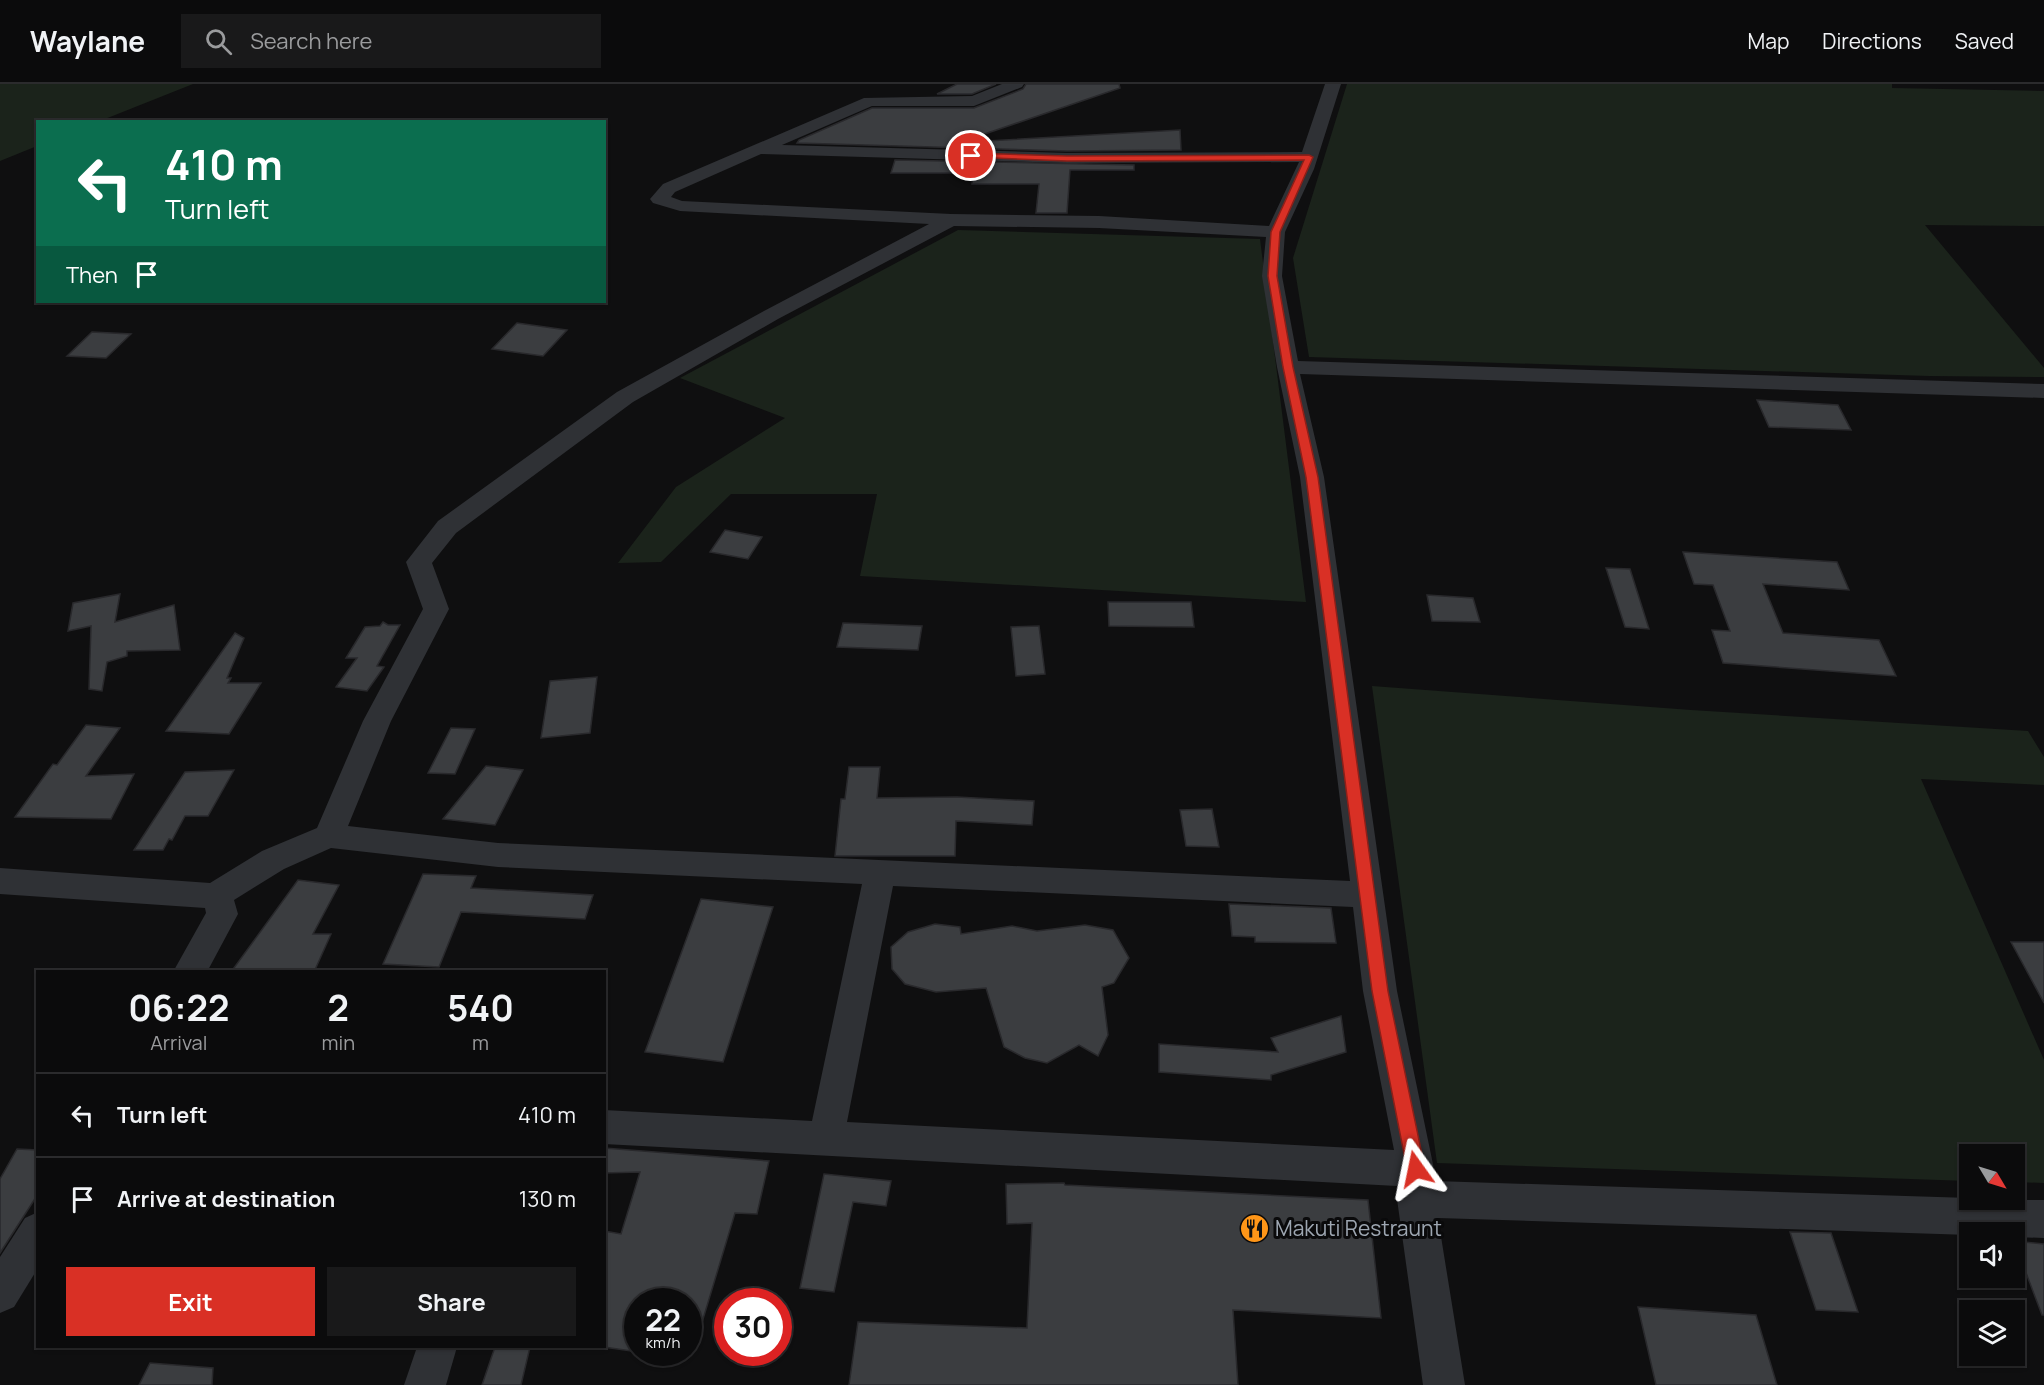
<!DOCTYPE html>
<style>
body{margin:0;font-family:Manrope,sans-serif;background:#19191a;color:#f1f3f6;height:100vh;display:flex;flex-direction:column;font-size:22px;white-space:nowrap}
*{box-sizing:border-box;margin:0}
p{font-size:20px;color:#9a9b9d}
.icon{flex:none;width:33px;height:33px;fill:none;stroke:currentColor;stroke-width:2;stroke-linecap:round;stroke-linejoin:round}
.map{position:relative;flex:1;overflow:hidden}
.drawer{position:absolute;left:36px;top:886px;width:570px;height:378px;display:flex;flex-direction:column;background:#0b0b0c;border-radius:0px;box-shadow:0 2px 4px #0004,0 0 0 2px #2b2b2d}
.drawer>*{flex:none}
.banner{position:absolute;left:36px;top:36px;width:570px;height:183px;border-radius:0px;box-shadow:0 2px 4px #0004,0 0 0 2px #2b2b2d;background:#0b6e4f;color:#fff;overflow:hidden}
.needle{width:39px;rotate:128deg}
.buttons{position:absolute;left:1959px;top:1060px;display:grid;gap:12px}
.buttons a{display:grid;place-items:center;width:66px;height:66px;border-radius:0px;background:#0b0b0c;box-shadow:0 2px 4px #0004,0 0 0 2px #2b2b2d;font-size:30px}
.speed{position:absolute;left:624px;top:1204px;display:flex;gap:12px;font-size:30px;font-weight:700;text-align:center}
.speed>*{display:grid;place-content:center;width:78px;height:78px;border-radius:50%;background:#0b0b0c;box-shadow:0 2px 4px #0004,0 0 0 2px #2b2b2d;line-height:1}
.speed small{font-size:15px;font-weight:400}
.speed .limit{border:9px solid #d22;background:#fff;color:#111}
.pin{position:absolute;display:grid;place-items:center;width:51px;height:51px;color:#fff;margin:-26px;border:3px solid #fff;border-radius:50%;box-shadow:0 2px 6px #0007}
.me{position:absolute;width:66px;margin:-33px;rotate:348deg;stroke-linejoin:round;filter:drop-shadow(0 0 4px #0008)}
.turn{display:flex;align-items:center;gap:21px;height:126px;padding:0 30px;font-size:27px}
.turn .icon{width:78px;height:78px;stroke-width:2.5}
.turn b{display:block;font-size:42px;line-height:51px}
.then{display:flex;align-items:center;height:57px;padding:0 30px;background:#0003;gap:12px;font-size:22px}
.eta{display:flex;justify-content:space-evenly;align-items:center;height:102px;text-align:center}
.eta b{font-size:36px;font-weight:700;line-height:42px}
.button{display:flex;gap:12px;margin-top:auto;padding:12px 30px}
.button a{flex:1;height:69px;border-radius:0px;background:#d93025;color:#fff;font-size:24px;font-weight:700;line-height:69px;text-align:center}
.button a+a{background:#19191a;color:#f1f3f6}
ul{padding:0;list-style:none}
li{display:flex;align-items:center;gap:18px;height:84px;padding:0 30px;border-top:2px solid #2b2b2d}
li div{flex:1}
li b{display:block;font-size:22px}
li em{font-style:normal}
header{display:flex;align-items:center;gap:36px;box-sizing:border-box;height:84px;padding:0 30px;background:#0b0b0c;border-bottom:2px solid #2b2b2d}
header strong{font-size:28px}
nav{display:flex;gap:33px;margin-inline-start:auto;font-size:21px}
.search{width:420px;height:54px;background:#19191a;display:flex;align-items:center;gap:15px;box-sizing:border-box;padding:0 21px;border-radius:0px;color:#9a9b9d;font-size:22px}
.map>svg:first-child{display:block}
.green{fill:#1b231b}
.building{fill:#3b3d40;stroke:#29292c;stroke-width:1.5}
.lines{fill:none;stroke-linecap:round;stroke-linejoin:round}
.minor{fill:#2f3135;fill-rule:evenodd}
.route{fill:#d93025;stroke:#8d1f18;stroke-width:1.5}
.labels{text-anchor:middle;stroke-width:6;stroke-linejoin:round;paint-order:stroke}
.near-poi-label{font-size:21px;fill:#9ea7b2;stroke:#0a0a0b;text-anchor:start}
</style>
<header>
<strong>Waylane</strong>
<div class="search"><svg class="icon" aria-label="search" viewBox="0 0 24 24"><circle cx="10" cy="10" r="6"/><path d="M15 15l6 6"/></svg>Search here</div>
<nav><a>Map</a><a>Directions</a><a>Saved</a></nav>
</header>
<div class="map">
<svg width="2044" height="1301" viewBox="0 0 2044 1301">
<rect width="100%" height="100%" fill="#0f0f10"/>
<g class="green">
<polygon points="0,0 193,0 100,37 38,38 37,62 0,77"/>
<polygon points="1347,0 1892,0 1892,4 2044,7 2044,142 1925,141 2044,284 2044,293 1929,292 1309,273 1293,174"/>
<polygon points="958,146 1260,155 1306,518 860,492 877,410 731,410 661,478 618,479 676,403 785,334 680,294"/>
<polygon points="1372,602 1691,626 2028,647 2044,673 2044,701 1921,695 2044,976 2044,1099 2015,1098 2014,1071 1970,1071 1969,1097 1437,1079"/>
</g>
<g class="building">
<polygon points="957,0 996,0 972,10 937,10"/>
<polygon points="1026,0 1119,0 1120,4 967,56 968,58 1180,46 1181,66 1067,67 797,59 799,56 872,24 974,24 1023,5"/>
<polygon points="895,76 1134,81 1134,86 1070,86 1067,129 1036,129 1039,100 972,100 973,89 891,89"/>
<polygon points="517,239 567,246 543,272 492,265"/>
<polygon points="92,248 131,250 106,274 67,272"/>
<polygon points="1757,316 1838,321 1851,346 1769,343"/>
<polygon points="725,446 762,453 748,475 710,468"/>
<polygon points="1683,468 1837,478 1849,506 1763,500 1783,549 1879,556 1896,592 1723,579 1712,546 1730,547 1713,501 1694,500"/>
<polygon points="1606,484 1630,485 1649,545 1625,543"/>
<polygon points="120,510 115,538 174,521 180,566 127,567 127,572 107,578 102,607 89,605 91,542 68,547 73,519"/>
<polygon points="1427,511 1473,514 1480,538 1432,537"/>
<polygon points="1108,518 1191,518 1194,543 1109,542"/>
<polygon points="383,538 388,541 400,541 377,582 384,583 367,607 336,603 357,574 346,574 365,543 380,542"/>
<polygon points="843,539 922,542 918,566 837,563"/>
<polygon points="1039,542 1045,590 1016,592 1011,543"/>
<polygon points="235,549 244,554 227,594 231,594 228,599 261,599 229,650 166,647"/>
<polygon points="597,593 590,649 541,654 550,597"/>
<polygon points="86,641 120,644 86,692 134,690 111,735 15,733 53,680 57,681"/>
<polygon points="451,644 475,645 455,690 428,689"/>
<polygon points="486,682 523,686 495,741 443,735"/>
<polygon points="849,683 880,683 877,714 957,713 1034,717 1032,741 956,737 955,772 835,772 841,715 845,715"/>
<polygon points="234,686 208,732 185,732 172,756 169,755 163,766 134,766 185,688"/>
<polygon points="1212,725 1219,763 1186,762 1180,726"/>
<polygon points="423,790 476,792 471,804 593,811 585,835 461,828 439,883 383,880"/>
<polygon points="298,796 339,801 313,850 331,850 314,888 231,888"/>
<polygon points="701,815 773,823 723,978 645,968"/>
<polygon points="1229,820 1331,824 1336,859 1255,858 1255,853 1232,852"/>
<polygon points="935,840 960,843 961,850 1012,842 1037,847 1085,841 1113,846 1129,874 1114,899 1102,903 1108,951 1098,972 1079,961 1047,979 1025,974 1004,963 986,904 936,908 905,900 892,885 891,863 908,848"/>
<polygon points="2011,858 2044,858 2044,919"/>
<polygon points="1341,932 1346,968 1271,991 1271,996 1159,988 1159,960 1278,968 1271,954"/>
<polygon points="604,1064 769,1077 757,1130 735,1129 694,1265 688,1265 688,1218 638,1218 638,1268 604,1263 604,1147 621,1150 640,1088 604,1089"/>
<polygon points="17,1065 38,1066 38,1110 0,1169 0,1095"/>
<polygon points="824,1090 891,1097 886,1122 853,1118 834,1208 800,1204"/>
<polygon points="1064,1099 1065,1101 1368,1116 1381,1234 1233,1226 1238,1301 849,1301 858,1238 1027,1244 1032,1139 1007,1140 1006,1100"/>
<polygon points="1790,1148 1831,1149 1858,1228 1816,1226"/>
<polygon points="2014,1157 2044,1160 2044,1231 2042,1231"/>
<polygon points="1638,1223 1756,1231 1777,1301 1656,1301"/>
<polygon points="495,1263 530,1263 521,1301 482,1301"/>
<polygon points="150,1279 213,1284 212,1301 139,1301"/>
</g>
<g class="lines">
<g class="minor">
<path d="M 1002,0 L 1024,0 L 1022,3 L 974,22 L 872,22 L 782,61 L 1067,69 L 1302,68 L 1325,0 L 1341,0 L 1314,85 L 1285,148 L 1282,192 L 1298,277 L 2044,300 L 2044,314 L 1300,290 L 1324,393 L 1397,907 L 1434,1085 L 1435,1097 L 1970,1114 L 1970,1116 L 2044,1116 L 2044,1154 L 2014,1153 L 2014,1149 L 1970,1149 L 1970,1151 L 1438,1134 L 1465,1301 L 1423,1301 L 1397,1115 L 1397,1102 L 604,1060 L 604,1026 L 812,1037 L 862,800 L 498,783 L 331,764 L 284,785 L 234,816 L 238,830 L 207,888 L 173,888 L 206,829 L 205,824 L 0,810 L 0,784 L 210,799 L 262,767 L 317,744 L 363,637 L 423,525 L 406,478 L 438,437 L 617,308 L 764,227 L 929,140 L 680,127 L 653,119 L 650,115 L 663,100 L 864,14 L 972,12 ZM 761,70 L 1067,79 L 1299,78 L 1269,142 L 1099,132 L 951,130 L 682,117 L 671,113 L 675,108 ZM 954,142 L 1099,144 L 1266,153 L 1262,192 L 1277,283 L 1300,393 L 1350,797 L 498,759 L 348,742 L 391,637 L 449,525 L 432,479 L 456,449 L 633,318 L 778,235 ZM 893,802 L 1353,823 L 1363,907 L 1394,1066 L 847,1038 Z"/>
<polygon points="38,1128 38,1184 14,1223 0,1229 0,1173 25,1134"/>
<polygon points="417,1263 457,1263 446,1301 404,1301"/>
</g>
</g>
<polygon class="route" points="971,69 1067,72 1309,71 1313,73 1280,148 1277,192 1293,283 1318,393 1388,907 1425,1085 1423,1091 1416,1094 1410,1091 1407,1085 1372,907 1306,393 1283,283 1268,192 1271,148 1304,76 1067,77 968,73 968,70"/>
<defs>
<symbol id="restaurant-disc" viewBox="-11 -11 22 22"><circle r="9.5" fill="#ff9618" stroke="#0a0a0b"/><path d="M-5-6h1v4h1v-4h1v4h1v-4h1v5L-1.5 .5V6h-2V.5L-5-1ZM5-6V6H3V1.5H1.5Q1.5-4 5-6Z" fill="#111"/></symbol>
</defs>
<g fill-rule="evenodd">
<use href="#restaurant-disc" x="1238" y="1128" width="33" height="33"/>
</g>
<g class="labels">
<g class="near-poi-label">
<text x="1275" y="1152">Makuti Restraunt</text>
</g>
</g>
</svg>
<div class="buttons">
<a><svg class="needle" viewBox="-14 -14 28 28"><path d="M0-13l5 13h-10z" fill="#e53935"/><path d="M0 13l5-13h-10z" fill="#9a9b9d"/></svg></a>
<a><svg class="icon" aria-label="sound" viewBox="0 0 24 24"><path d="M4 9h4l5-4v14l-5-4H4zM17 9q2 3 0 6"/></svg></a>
<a><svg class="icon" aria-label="layers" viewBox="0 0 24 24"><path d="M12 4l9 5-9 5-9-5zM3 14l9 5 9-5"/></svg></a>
</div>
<div class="speed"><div>22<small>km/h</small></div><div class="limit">30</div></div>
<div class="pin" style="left:971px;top:72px;background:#d93025"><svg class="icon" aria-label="arrive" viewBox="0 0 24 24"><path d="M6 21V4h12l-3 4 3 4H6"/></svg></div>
<svg class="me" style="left:1416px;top:1085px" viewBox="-20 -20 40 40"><path d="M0-17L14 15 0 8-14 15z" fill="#d93025" stroke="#fff" stroke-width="4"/></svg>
<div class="banner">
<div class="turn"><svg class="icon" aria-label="left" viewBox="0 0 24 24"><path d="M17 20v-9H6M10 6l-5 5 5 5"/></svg><div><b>410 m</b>Turn left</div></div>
<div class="then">Then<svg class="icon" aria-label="arrive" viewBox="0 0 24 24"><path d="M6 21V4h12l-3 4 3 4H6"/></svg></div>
</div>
<section class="drawer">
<div class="eta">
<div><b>06:22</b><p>Arrival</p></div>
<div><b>2</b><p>min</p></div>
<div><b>540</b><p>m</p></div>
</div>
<ul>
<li><svg class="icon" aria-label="left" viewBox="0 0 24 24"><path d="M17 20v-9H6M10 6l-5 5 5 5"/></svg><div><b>Turn left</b></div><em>410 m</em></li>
<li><svg class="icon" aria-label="arrive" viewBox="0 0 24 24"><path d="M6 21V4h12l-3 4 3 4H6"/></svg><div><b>Arrive at destination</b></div><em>130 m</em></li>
</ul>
<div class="button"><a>Exit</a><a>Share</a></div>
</section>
</div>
